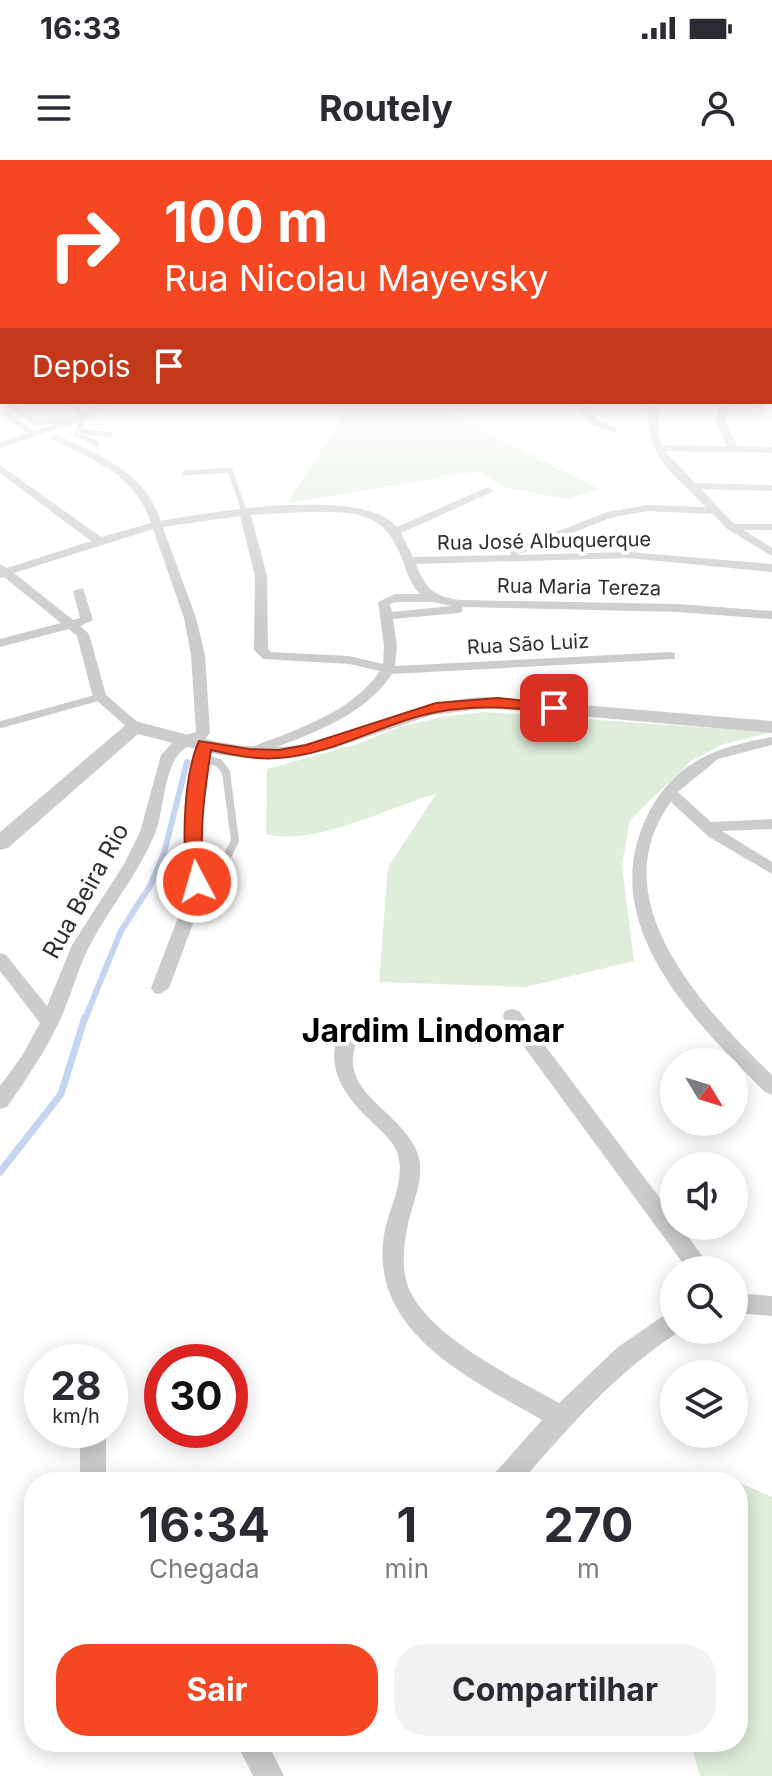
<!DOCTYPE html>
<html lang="pt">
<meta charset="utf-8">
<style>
body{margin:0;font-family:Inter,sans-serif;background:#f2f2f3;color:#2b2b33;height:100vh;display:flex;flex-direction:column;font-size:30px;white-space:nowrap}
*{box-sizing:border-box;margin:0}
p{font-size:26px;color:#7c7c81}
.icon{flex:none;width:44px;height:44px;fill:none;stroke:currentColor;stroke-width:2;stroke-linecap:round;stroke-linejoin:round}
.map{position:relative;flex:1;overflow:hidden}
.side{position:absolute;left:24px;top:1312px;width:724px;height:280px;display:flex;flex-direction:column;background:#fff;border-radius:32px;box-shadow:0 4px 20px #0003}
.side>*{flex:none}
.top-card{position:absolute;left:0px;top:0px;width:772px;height:244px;box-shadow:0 4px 20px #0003;background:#f44722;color:#fff;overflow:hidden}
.needle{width:52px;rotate:128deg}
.fabs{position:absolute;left:660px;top:888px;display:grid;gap:16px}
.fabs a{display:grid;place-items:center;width:88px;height:88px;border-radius:50%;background:#fff;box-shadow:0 4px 20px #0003;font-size:40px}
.speed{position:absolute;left:24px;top:1184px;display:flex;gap:16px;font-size:40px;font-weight:700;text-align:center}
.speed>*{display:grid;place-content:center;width:104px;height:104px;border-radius:50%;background:#fff;box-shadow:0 4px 20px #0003;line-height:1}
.speed small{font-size:20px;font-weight:400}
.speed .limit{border:12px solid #d22;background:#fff;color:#111}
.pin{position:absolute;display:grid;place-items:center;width:68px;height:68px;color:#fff;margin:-34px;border-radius:16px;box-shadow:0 4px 12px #0006}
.me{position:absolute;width:88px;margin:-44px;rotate:354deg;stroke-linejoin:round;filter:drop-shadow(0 0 6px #0008)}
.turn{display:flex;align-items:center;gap:28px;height:168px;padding:0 32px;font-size:36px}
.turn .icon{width:104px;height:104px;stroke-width:2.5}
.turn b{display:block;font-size:56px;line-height:68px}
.then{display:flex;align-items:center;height:76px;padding:0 32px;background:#0003;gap:16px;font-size:30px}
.eta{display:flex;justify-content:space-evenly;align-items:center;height:136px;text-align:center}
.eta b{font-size:48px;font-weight:700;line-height:56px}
.cta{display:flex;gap:16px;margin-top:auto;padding:16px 32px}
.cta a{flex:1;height:92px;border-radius:32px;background:#f44722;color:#fff;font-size:32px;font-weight:700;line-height:92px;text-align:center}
.cta a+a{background:#f2f2f3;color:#2b2b33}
.status{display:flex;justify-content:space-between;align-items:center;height:56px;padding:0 40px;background:#fff;direction:ltr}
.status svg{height:22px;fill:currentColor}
header{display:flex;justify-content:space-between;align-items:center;height:104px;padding:0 32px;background:#fff;font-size:36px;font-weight:700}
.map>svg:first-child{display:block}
.green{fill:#e0eddb}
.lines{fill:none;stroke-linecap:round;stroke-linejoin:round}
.stream-far1{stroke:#c6d5ef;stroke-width:6}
.stream{stroke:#c6d5ef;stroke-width:7}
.service-far2{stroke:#ccc;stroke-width:5}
.service-far1{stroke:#ccc;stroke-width:7}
.service{stroke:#ccc;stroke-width:8}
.minor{fill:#ccc;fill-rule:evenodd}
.tertiary{fill:#ccc;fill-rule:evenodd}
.route{fill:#f44722;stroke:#9f2e16;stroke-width:2}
.labels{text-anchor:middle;stroke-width:8;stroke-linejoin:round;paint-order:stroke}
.far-street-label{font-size:20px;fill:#2f2f2f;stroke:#fff}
.street-label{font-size:24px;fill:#2f2f2f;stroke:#fff}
.district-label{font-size:32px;font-weight:bold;fill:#000;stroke:#fff}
</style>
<div class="status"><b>16:33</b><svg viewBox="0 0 49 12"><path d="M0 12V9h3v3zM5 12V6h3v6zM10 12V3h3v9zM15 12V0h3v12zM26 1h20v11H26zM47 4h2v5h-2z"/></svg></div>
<header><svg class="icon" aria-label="menu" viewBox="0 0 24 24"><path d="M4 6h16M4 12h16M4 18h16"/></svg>Routely<svg class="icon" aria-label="person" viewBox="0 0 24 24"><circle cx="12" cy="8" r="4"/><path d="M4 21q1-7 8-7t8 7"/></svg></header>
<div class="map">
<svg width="772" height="1616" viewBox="0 0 772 1616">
<rect width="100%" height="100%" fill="#fff"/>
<g class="green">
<polygon points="322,242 484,242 450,254 599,329 568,339 507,328 478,311 287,343 346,251"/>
<path d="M 484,552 L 772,572 L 724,584 L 691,601 L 630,660 L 622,705 L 634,801 L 526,827 L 379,822 L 388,707 L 436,634 C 388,647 315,687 266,674 L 267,609 L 357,584 L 399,567 L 441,557 Z"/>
<polygon points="736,1321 772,1337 772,1616 700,1616 690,1582 738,1582 738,1322 731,1322"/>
</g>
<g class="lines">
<polyline class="stream-far1" points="85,859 121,771 150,726 164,693 187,602"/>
<polyline class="stream" points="0,1012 61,934 85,857"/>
<g class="service-far2">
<polyline points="7,242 35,263 79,260 81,266 76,274 97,284"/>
<polyline points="0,250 33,274"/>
<polyline points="80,271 110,275"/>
<polyline points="185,313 230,310 245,354"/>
</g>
<polyline class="service-far1" points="0,565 100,537"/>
<polyline class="service" points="196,740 218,714 235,681 226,612 219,603 203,598"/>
<g class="minor">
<polygon points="62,242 73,242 85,252 98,242 108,242 89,259 0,288 0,282 79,256"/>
<polygon points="572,242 582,242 599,261 619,270 614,273 593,265"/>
<path d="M 638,242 L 648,242 L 658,252 L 658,272 L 662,285 L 727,286 L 716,261 L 719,251 L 717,242 L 727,242 L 729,251 L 726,261 L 737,286 L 772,287 L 772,293 L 664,291 L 695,323 L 772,325 L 772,331 L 701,329 L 734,364 L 772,364 L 772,370 L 744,370 L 772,388 L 772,396 L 727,369 L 713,354 L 647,351 L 610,358 L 517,395 L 628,392 L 772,404 L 772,412 L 628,398 L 416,404 C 425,429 435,437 461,440 L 678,444 L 772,451 L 772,459 L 678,452 L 463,447 L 462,452 L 458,453 L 393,459 L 397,486 L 395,506 L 670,492 L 675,493 L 675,499 L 392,514 C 361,560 303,576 254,596 L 244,596 L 244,590 C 291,571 350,555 380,511 L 349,504 L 263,499 L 254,490 L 255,416 L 240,356 L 163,367 L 196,458 L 205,495 L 210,573 L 204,580 L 212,584 L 200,678 L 204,734 L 169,828 L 160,834 L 154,833 L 151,828 L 187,734 L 184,678 L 199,582 C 161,590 167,644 155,674 C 138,714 110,747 90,785 C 77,810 71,838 58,864 C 44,893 26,920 7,947 L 0,949 L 0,926 L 22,896 L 40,863 L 0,811 L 0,793 L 6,795 L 47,846 L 72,785 L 124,704 L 140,672 L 161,595 L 177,578 L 196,572 L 191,495 L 184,458 L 153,369 L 14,413 L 73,460 L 80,458 L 73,431 L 83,428 L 93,460 L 80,466 L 89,474 L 106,535 L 140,564 L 140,570 L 130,570 L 93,537 L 77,476 L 69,469 L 0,487 L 0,479 L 61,463 L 4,417 L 0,418 L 0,404 L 7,408 L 91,381 L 0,313 L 0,305 L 101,377 L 151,363 C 134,313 96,302 52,279 L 52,275 L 58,275 C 103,298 143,310 161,361 C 210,352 363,326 397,367 L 488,327 L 493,330 L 492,332 L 401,373 L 413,397 L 511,395 L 510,390 L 607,352 L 647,345 L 706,347 C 675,315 648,300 648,253 ZM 305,352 C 348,352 382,348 400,394 C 406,408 409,423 420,434 L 395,434 L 378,442 L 384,486 L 383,504 L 349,496 L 271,492 L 268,489 L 267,416 L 251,355 ZM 396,442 L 433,442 L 451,446 L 392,452 L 390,444 Z"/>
<path d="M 772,577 L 772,585 L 718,599 L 678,632 L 711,662 L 772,659 L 772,669 L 722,671 L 772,702 L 772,714 L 709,677 L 671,642 C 598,740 705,850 772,915 L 772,935 L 765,932 C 693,860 592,762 649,652 C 677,600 717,587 772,577 Z"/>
<polygon points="512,849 519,851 674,1057 674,1066 681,1066 712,1110 688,1110 505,861 503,856 505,851"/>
<path d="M 350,862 L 357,864 L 359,869 C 357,881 352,893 353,905 C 356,938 405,959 417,992 C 427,1017 411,1044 407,1069 C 403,1089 401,1117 412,1135 C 438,1181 513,1217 559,1243 L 618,1187 L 666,1154 L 674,1151 L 674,1170 L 682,1170 C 618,1210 570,1266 521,1322 L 491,1322 L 495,1313 L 542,1260 C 471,1219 369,1173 384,1075 C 388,1049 407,1019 397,992 C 393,981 382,972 374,964 C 344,936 321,906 343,864 Z"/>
<polygon points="734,1133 772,1136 772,1156 734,1153"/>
<rect x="80" y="1270" width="26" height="52"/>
<polygon points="236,1582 267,1582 284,1616 253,1616"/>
</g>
<path class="tertiary" d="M 488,537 L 772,561 L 772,573 L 488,548 L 432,555 L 334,588 L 286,598 L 220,595 L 138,574 L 8,688 L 0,690 L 0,672 L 128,563 L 135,561 C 192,575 244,595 304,584 C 367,572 421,538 488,537 Z"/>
</g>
<linearGradient id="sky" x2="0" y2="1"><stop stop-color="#9ac1eb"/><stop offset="0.51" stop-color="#fff"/><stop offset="1" stop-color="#fff" stop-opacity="0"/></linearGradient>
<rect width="772" height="461" fill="url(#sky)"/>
<path class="route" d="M 498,538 L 554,544 L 561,548 L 554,552 C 516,548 476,544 437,552 C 383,562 334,595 278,598 C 255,600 233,595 211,590 C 204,634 198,678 205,722 L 197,727 L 188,722 C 182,683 183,617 199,581 L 249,589 L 279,590 L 306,585 L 436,543 Z"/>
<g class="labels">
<g class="far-street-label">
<text transform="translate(544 381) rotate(-1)" y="7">Rua José Albuquerque</text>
<text transform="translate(579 427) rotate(1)" y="7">Rua Maria Tereza</text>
<text transform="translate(528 484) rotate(-3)" y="7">Rua São Luiz</text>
</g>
<g class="street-label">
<text transform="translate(86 731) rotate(-61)" y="8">Rua Beira Rio</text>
</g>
<g class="district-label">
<text x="433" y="882">Jardim Lindomar</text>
</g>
</g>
</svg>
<div class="fabs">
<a><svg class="needle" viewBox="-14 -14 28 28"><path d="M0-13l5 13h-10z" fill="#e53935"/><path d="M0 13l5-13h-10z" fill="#7c7c81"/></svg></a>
<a><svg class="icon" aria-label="sound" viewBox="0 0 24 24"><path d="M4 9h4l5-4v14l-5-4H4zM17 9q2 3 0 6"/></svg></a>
<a><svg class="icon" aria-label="search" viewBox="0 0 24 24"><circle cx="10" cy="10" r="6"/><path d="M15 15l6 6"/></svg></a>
<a><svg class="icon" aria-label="layers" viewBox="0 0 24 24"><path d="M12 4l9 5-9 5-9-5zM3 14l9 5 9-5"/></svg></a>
</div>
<div class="speed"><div>28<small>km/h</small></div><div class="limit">30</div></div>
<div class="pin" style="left:554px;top:548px;background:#d93025"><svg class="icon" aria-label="arrive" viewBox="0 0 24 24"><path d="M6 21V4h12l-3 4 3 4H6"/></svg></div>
<svg class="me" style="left:197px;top:722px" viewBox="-20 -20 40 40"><circle r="17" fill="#f44722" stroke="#fff" stroke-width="3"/><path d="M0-11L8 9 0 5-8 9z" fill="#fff"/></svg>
<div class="top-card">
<div class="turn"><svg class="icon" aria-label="right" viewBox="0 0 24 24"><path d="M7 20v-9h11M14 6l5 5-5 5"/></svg><div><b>100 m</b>Rua Nicolau Mayevsky</div></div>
<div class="then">Depois<svg class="icon" aria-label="arrive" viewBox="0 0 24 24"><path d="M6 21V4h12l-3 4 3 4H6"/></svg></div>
</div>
<section class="side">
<div class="eta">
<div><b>16:34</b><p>Chegada</p></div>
<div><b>1</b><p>min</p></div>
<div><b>270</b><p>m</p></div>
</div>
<div class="cta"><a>Sair</a><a>Compartilhar</a></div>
</section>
</div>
